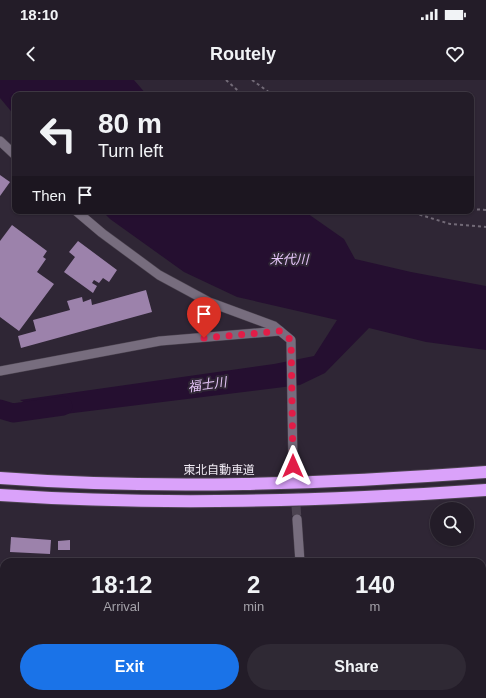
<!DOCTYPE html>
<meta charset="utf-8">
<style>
body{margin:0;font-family:Helvetica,"Noto Sans JP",sans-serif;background:#2f2934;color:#f1f3f6;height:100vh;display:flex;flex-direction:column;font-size:15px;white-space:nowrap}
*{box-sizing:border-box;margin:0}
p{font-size:13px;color:#a3a1a8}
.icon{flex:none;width:22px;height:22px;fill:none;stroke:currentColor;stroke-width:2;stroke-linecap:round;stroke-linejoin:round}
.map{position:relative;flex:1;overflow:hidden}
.details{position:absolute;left:0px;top:478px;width:486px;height:140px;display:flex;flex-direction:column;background:#231c28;border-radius:12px 12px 0 0;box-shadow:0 1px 3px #0004,0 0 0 1px #403a45}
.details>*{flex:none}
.guide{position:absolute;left:12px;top:12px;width:462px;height:122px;border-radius:8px;box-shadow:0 1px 3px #0004,0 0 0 1px #403a45;background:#231c28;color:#f1f3f6;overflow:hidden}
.fabs{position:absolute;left:430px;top:422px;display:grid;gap:8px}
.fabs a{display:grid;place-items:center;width:44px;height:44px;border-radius:50%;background:#231c28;box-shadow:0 1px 3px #0004,0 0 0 1px #403a45;font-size:20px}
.pin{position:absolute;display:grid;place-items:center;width:34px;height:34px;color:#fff;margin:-41px -17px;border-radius:50% 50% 50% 0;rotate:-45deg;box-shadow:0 0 4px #0007}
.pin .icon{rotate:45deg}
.me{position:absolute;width:44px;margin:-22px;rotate:0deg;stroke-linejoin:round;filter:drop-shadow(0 0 3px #0008)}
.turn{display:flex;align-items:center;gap:14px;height:84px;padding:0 20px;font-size:18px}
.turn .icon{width:52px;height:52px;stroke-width:2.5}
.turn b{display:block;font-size:28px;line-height:34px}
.then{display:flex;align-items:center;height:38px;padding:0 20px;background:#0003;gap:8px;font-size:15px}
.eta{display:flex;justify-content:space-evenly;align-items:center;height:68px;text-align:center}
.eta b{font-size:24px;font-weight:700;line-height:28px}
.action{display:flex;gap:8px;margin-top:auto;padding:8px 20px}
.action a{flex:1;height:46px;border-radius:24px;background:#1a73e8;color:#fff;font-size:16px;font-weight:700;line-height:46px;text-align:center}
.action a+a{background:#2f2934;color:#f1f3f6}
.status{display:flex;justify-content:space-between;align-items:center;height:28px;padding:0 20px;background:#231c28;direction:ltr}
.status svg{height:11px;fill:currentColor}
header{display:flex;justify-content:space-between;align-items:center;height:52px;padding:0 20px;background:#231c28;font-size:18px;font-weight:700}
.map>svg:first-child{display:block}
.water{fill:#250f30}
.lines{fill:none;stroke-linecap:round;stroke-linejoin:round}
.river{stroke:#250f30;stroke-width:19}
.building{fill:#9c82ab}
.minor-tunnel{stroke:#4c4351;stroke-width:9;stroke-dasharray:9 4.5;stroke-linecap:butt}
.minor-casing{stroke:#4b434f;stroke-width:10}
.tertiary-casing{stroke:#4b434f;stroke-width:12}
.motorway-casing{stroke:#4b434f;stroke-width:14}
.path{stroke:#726a77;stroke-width:2;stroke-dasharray:3 3;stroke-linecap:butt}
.minor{stroke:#776d7e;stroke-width:9}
.tertiary{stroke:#776d7e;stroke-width:10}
.motorway{stroke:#daa2fa;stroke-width:12}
.route{stroke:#e11d48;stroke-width:7;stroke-dasharray:0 12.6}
.labels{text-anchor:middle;stroke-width:4;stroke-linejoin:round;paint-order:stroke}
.street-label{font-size:12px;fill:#eee8f2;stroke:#2f2635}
.water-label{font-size:13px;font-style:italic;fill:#e4c4f7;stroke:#2f2635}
</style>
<div class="status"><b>18:10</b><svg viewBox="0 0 49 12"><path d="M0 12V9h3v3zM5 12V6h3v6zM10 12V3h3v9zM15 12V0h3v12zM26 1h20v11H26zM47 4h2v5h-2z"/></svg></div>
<header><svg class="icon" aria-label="back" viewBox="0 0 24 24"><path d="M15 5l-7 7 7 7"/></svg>Routely<svg class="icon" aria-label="heart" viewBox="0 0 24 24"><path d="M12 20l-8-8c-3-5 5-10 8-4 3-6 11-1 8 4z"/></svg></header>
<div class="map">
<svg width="486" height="618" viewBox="0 0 486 618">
<rect width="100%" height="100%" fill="#2f2635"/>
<g class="water">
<polygon points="0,0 134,0 147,15 15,15 15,36 0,18"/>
<polygon points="102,131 304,131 344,159 355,179 411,192 486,206 486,270 426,262 369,248 325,293 300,305 49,336 20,320 274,284 314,276 337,240 237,217 184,192 110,139"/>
</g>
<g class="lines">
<polyline class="river" points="0,329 13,333 63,326"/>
</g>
<g class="building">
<polygon points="0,95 10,102 0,116"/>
<polygon points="12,145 47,171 43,177 46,179 37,192 54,204 19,251 0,237 0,161"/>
<polygon points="78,161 117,190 109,202 103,198 99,203 94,200 92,203 97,206 93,213 64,192 75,177 69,172"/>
<polygon points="146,210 152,232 21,268 18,256 36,251 33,240 70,230 67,221 82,217 83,222 91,219 92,225"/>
<polygon points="11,457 51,460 50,474 10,472"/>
<polygon points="70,460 70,470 58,470 58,461"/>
<rect x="0" y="499" width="4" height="10"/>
<polygon points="0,539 3,550 0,550"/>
<polygon points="4,570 4,593 2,594 0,590 0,572"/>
<polygon points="71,614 98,614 99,618 73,618"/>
<rect x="157" y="614" width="20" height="4"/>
<polygon points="224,614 242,614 252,618 234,618"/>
</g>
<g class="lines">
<polyline class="minor-tunnel" points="293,386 297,439"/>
<defs>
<g id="minor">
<polyline points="0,61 15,75"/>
<polyline points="76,131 102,153 159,195 209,222 274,246 291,260 293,386"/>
<polyline points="0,291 160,261 280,251"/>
<polyline points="297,439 300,482"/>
<polyline points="419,614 421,618"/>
</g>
<g id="tertiary">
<polyline points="108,614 109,618"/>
<polyline points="337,614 348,618"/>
<polyline points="10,618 24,614"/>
</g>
<g id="motorway">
<path d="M 0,398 C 162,410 325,404 486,392"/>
<path d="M 0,415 C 162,426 324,421 486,410"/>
</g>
</defs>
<use href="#minor" class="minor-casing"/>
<use href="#tertiary" class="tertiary-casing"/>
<use href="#motorway" class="motorway-casing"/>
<g class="path">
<polyline points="226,0 243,15"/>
<polyline points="252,0 273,15"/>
<polyline points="471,129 486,130"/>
<polyline points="408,131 450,144 486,147"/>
</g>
<use href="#minor" class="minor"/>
<use href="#tertiary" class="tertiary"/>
<use href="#motorway" class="motorway"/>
</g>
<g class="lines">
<polyline class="route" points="204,258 280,251 291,260 293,386"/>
</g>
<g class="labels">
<g class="street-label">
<text x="219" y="394">東北自動車道</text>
</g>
<g class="water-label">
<text x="289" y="184">米代川</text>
<text transform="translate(207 304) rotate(-8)" y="5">福士川</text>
</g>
</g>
</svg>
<div class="fabs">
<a><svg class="icon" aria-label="search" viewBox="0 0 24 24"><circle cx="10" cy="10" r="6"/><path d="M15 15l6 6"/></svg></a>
</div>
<div class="pin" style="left:204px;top:258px;background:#d93025"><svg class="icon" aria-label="arrive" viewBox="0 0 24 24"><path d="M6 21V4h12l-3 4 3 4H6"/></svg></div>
<svg class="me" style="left:293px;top:386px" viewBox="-20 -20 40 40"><path d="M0-17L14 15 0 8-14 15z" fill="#e11d48" stroke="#fff" stroke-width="4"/></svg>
<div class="guide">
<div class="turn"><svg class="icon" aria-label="left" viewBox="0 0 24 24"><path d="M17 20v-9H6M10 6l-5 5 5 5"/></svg><div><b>80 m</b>Turn left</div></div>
<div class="then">Then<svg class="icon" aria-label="arrive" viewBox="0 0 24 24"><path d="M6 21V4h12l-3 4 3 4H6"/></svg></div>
</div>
<section class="details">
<div class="eta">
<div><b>18:12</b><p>Arrival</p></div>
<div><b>2</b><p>min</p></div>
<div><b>140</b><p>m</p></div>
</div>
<div class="action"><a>Exit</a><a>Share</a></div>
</section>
</div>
